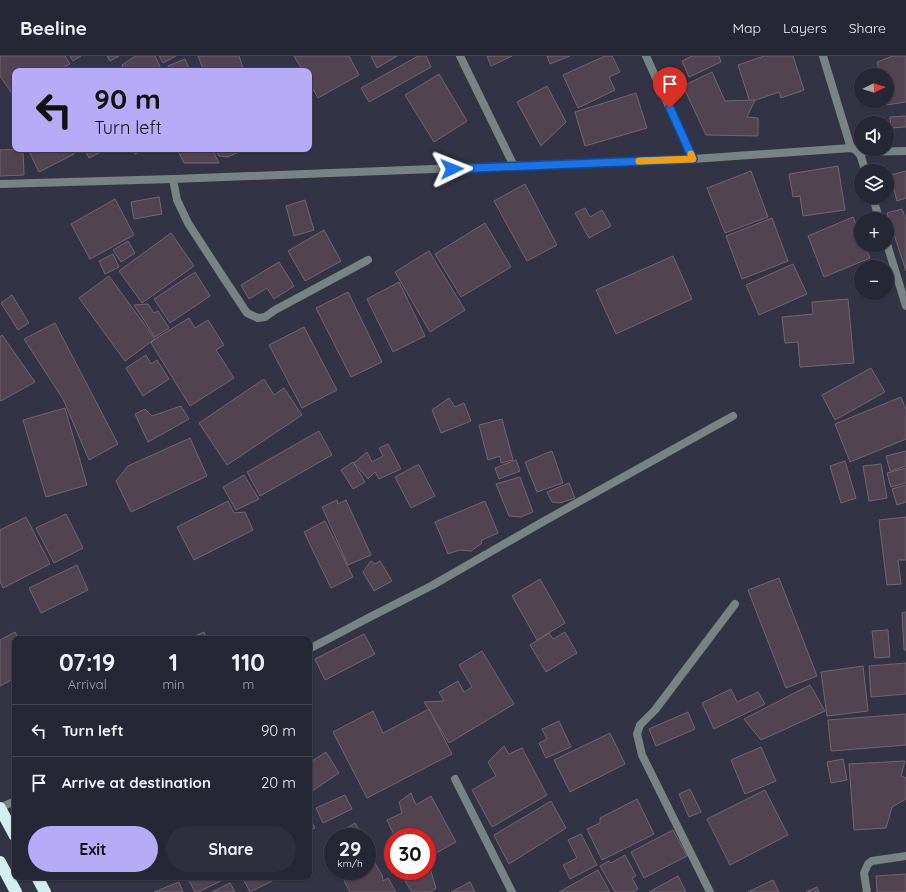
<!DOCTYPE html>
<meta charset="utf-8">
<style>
body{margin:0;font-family:Quicksand,sans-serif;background:#2e2f3c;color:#f1f3f6;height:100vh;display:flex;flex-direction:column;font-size:15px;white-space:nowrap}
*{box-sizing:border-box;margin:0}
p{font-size:13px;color:#a4a5ac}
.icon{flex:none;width:22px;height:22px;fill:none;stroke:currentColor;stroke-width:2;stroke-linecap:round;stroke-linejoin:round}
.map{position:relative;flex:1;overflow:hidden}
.sheet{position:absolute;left:12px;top:580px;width:300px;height:244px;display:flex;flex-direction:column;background:#262734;border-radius:8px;box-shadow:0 1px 3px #0004,0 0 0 1px #42444f}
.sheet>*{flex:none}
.guide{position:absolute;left:12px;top:12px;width:300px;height:84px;border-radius:8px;box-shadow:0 1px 3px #0004,0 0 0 1px #42444f;background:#b7abf8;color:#111;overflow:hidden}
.needle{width:26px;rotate:85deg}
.tools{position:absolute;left:854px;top:12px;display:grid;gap:8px}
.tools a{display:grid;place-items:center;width:40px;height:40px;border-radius:50%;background:#262734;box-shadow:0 1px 3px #0004,0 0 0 1px #42444f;font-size:20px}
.speed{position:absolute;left:324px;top:772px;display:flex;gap:8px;font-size:20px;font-weight:700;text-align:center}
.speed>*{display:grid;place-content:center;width:52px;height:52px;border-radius:50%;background:#262734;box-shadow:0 1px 3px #0004,0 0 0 1px #42444f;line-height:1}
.speed small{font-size:10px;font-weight:400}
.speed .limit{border:6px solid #d22;background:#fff;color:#111}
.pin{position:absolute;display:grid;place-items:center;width:34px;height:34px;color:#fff;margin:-41px -17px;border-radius:50% 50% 50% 0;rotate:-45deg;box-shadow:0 0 4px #0007}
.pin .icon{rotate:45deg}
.me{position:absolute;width:44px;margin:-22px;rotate:88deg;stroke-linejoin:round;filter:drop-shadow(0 0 3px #0008)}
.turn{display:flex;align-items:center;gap:14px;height:84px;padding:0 16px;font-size:18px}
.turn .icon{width:52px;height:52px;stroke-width:2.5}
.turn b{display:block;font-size:28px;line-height:34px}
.eta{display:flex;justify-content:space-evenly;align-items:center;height:68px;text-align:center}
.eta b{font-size:24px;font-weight:700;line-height:28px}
.primary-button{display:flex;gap:8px;margin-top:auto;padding:8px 16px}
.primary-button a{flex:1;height:46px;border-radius:24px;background:#b7abf8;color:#111;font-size:16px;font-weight:700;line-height:46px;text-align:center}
.primary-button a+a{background:#2e2f3c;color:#f1f3f6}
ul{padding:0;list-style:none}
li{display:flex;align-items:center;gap:12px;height:52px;padding:0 16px;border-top:1px solid #42444f}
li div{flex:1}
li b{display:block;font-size:15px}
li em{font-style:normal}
header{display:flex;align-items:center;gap:24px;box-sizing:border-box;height:56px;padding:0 20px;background:#262734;border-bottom:1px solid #42444f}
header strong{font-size:19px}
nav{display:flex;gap:22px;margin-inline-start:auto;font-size:14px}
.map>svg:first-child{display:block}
.building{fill:#524350;stroke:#746472}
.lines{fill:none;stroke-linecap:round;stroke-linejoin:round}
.street{stroke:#788383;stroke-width:8}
.highway{stroke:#d2eeee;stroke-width:12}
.route-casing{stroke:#114b97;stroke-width:10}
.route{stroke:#1a73e8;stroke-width:7}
.slow{stroke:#f59e0b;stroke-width:7}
</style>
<header>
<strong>Beeline</strong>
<nav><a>Map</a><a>Layers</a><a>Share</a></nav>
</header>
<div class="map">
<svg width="906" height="836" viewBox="0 0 906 836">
<rect width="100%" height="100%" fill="#323445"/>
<g class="building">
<polygon points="0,0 65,0 70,8 56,15 15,15 15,35 11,36 0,20"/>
<polygon points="70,0 81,0 73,5"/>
<polygon points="107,0 119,0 110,5"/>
<polygon points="135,0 155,0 162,15 125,15 122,9"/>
<polygon points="159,0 176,0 163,7"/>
<polygon points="198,0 239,0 244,15 204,15"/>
<polygon points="294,0 349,0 359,19 318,42 309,26 309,15 303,15"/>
<polygon points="371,0 397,0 377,12"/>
<polygon points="418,0 426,0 431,11 369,46 361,32"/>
<polygon points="487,0 512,0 491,10"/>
<polygon points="547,0 570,0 550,8"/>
<polygon points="605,0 612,0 620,16 609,21 615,34 578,52 563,19"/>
<polygon points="692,0 719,0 721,6 689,21 682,5"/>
<polygon points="764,0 793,0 804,34 781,42 779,36 750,46 738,9"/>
<polygon points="893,0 906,0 906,46 886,49 885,45 887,45 887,19 880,19 877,6"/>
<polygon points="185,3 190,15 170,15 168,10"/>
<polygon points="712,16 725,45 755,44 747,61 758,62 758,80 706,79 683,30"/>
<polygon points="439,18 467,65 434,86 405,39"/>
<polygon points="547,30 566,66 541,90 517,46"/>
<polygon points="636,37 647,72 585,90 575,56"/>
<polygon points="906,60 906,71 891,72 890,61"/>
<polygon points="23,93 24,119 0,120 0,94"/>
<polygon points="28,93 72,93 74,98 39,116"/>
<polygon points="84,93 107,93 89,102"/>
<polygon points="133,93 147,93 135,98"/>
<polygon points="177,93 212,93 219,107 184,107"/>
<polygon points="216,93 245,93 228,101 219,100"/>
<polygon points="838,110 845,154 803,160 800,140 793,141 789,118"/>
<polygon points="751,115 768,161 725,177 707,132"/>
<polygon points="906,115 906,142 897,145 890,119"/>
<polygon points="525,128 557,189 527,205 494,145"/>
<polygon points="159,141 162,158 134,163 131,146"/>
<polygon points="115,143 134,179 90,203 71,168"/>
<polygon points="305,144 314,174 294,180 286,150"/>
<polygon points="585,152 590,161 602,154 611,170 589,182 575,157"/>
<polygon points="902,153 906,164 906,215 887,157"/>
<polygon points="853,161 861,180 861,189 865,189 870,202 824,221 808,180"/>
<polygon points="772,162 788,205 742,223 726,180"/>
<polygon points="485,167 511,211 461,241 435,198"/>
<polygon points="324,174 341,205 305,225 288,195"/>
<polygon points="171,177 194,210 142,247 119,215"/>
<polygon points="128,185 135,197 121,206 113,194"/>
<polygon points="429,195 465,254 430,276 395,216"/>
<polygon points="113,198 119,211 105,218 99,205"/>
<polygon points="673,200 692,243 616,278 596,234"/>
<polygon points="279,206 294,230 274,243 267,232 249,243 241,229"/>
<polygon points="793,208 807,238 759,259 746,229"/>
<polygon points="195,216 210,240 170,267 154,243"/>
<polygon points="109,220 155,283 125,305 79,242"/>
<polygon points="399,226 425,280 393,296 367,243"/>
<polygon points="348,236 382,306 351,321 316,252"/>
<polygon points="12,239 29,267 18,274 1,247"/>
<polygon points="848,243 854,307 800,311 798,286 785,287 782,261 813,258 812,246"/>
<polygon points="148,248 154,257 158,255 169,272 155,281 134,249"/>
<polygon points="189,262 195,272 208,264 224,289 216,294 234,322 190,350 151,287 155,283"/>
<polygon points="55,267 118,388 89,404 63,343 24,283"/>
<polygon points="304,271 337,334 302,352 269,289"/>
<polygon points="2,279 35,326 1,345 0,344 0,281"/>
<polygon points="146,299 151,308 157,304 169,323 143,340 126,312"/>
<polygon points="871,312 885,336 835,364 822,339"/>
<polygon points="264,323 274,339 284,332 302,359 227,409 199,367"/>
<polygon points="901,341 906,354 906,383 850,406 835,368"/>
<polygon points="449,342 455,351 464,347 471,365 441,377 432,354"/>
<polygon points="181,350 189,363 148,386 135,358 145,353 152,360"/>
<polygon points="65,352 87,429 46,441 23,364"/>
<polygon points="502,363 513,404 501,407 500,400 488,404 479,369"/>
<polygon points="319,375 332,399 260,440 247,416"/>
<polygon points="190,382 207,420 131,456 116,425 128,410"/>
<polygon points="388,388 401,413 379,423 375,416 368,423 354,407 367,396 372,406 383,400 379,392"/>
<polygon points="552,395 563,427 537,436 525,406"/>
<polygon points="906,395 906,410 890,415 886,400"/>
<polygon points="516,404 520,415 499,423 495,412"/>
<polygon points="845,405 856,442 841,447 830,410"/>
<polygon points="353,406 365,426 353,433 341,414"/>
<polygon points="881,408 887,442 869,445 863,410"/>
<polygon points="417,409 419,409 435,440 411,452 395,421"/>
<polygon points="906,412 906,427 891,431 887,417"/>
<polygon points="244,419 259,443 236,454 223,431"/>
<polygon points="520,421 533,456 521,461 509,460 496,428"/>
<polygon points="569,427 575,442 560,447 552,446 547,436"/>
<polygon points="906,429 906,446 897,449 892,433"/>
<polygon points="337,444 338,448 346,444 371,499 348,509 322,451"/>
<polygon points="228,445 234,457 245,456 253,474 194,504 177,471"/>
<polygon points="485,445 498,477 482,484 481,488 471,495 459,494 448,498 435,466"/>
<polygon points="66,458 83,492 54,507 36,472"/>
<polygon points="26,461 50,508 3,532 0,525 0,474"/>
<polygon points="906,461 906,504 898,504 901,528 887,529 879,464"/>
<polygon points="325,465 353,521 331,532 304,476"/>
<polygon points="371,505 375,508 380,505 392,525 374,535 363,516"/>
<polygon points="77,509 88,534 41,557 29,532"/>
<polygon points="779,522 817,620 786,632 748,534"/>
<polygon points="540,523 565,567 537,584 512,540"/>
<polygon points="906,556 906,594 904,594 902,557"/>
<polygon points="888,574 890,601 875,602 872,575"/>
<polygon points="15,576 18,583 15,583 15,622 0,630 0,584"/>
<polygon points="204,576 207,583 188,583"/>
<polygon points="565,576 577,597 546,616 530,589 549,577 553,583"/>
<polygon points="364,578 375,598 325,624 315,603"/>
<polygon points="482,595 514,648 449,687 424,646 444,645 439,636 458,625 464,636 472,631 459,609"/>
<polygon points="906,607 906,638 871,641 869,610"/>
<polygon points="863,610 868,655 827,660 821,616"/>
<polygon points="810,629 825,655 761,684 744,663"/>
<polygon points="731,633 737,646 758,636 765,648 714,673 702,647"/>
<polygon points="429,653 452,698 367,742 333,676 373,655 383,677"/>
<polygon points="688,656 695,673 656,690 649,673"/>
<polygon points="906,658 906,689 831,695 828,664"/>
<polygon points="559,665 571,691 546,702 539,687 547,683 542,673"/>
<polygon points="610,677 625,708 570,736 554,704"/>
<polygon points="504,690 509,698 522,692 547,739 492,771 472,734 496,720 488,706"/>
<polygon points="761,691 776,725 745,738 731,704"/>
<polygon points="326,696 339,717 309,737 309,707"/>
<polygon points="843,703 847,724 831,727 827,706"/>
<polygon points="905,705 901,720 906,722 906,743 892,751 886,772 854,774 849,708"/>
<polygon points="690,733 701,756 689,761 679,738"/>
<polygon points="765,734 788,779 730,809 707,763"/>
<polygon points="411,737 416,749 431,740 456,786 427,802 427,781 395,781 387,764 402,757 399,746"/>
<polygon points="345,739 352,753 323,767 316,752"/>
<polygon points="637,743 654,778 602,804 587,773 600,767 600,762"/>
<polygon points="551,745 566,772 509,808 501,793 494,779"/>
<polygon points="309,762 315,772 309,776"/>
<polygon points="355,767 363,781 335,781 334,780"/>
<polygon points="673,774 687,800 644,822 631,796"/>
<polygon points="581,778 597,809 570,823 563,809 577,802 568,784"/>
<polygon points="367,794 382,819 383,825 388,822 396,836 350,836 344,825 350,822 346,815 367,815"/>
<polygon points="625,799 636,820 632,822 638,833 633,836 615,836 600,810 609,805 611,807"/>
<polygon points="429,809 436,832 431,836 412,836 405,825 420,815 427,815 427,810"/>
<polygon points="598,814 610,836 559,836"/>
<polygon points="906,818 906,836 877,836 876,820"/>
<polygon points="678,820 686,836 649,836"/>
<polygon points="187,821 229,821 198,836 195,836"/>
<polygon points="242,821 276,821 276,823 250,836"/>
<polygon points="773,824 779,836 748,836"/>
<polygon points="179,826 183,836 154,836"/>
<polygon points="470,826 475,836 451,836"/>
<polygon points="230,827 235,836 212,836"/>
<polygon points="817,831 819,836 806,836"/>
</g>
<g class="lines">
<g class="street">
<polyline points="460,0 514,110"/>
<polyline points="646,0 693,103"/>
<polyline points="823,0 851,92"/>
<polyline points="859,96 906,95"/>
<polyline points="173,123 177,144 188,167 223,221 247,257 258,262 265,261 275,254 368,204"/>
<path d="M 0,128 L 173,123 L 693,103 L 851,92 C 862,95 862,105 865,115"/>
<polyline points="873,141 879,163"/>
<polyline points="887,188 906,250"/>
<polyline points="309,593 370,561 433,529 546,464 733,360"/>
<polyline points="455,723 512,836"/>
<polyline points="0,752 15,745"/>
<polyline points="710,836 642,699 637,678 640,669 655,654 735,548"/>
<polyline points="867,836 864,817 868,808 872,805 906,800"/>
</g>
<g class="highway">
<polyline points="0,752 15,780"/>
<polyline points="0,806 16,836"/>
<polyline points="37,821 45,836"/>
</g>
</g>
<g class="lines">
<defs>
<polyline id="route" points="452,113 693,103 670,52"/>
</defs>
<use href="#route" class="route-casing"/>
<use href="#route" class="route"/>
<polyline class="slow" points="639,105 693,103 691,98"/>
</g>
</svg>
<div class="tools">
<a><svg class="needle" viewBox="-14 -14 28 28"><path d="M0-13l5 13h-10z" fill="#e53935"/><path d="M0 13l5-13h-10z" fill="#a4a5ac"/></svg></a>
<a><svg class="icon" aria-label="sound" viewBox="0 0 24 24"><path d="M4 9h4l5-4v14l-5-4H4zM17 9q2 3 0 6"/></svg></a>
<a><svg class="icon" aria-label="layers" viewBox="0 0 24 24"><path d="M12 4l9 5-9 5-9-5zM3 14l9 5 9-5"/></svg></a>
<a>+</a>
<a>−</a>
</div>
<div class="speed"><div>29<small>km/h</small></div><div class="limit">30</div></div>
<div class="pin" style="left:670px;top:52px;background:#d93025"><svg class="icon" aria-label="arrive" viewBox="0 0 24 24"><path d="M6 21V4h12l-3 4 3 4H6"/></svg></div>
<svg class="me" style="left:452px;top:113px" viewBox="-20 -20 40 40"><path d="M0-17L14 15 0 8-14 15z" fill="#1a73e8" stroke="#fff" stroke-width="4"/></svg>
<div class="guide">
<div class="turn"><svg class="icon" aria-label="left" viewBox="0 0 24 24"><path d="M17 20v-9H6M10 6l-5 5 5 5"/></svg><div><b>90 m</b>Turn left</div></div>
</div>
<section class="sheet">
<div class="eta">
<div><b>07:19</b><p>Arrival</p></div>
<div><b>1</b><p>min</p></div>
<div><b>110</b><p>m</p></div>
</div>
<ul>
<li><svg class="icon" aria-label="left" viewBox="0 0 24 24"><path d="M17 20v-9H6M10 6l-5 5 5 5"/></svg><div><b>Turn left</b></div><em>90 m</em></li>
<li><svg class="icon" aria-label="arrive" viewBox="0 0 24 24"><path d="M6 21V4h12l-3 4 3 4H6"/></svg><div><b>Arrive at destination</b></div><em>20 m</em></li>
</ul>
<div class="primary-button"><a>Exit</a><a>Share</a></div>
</section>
</div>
